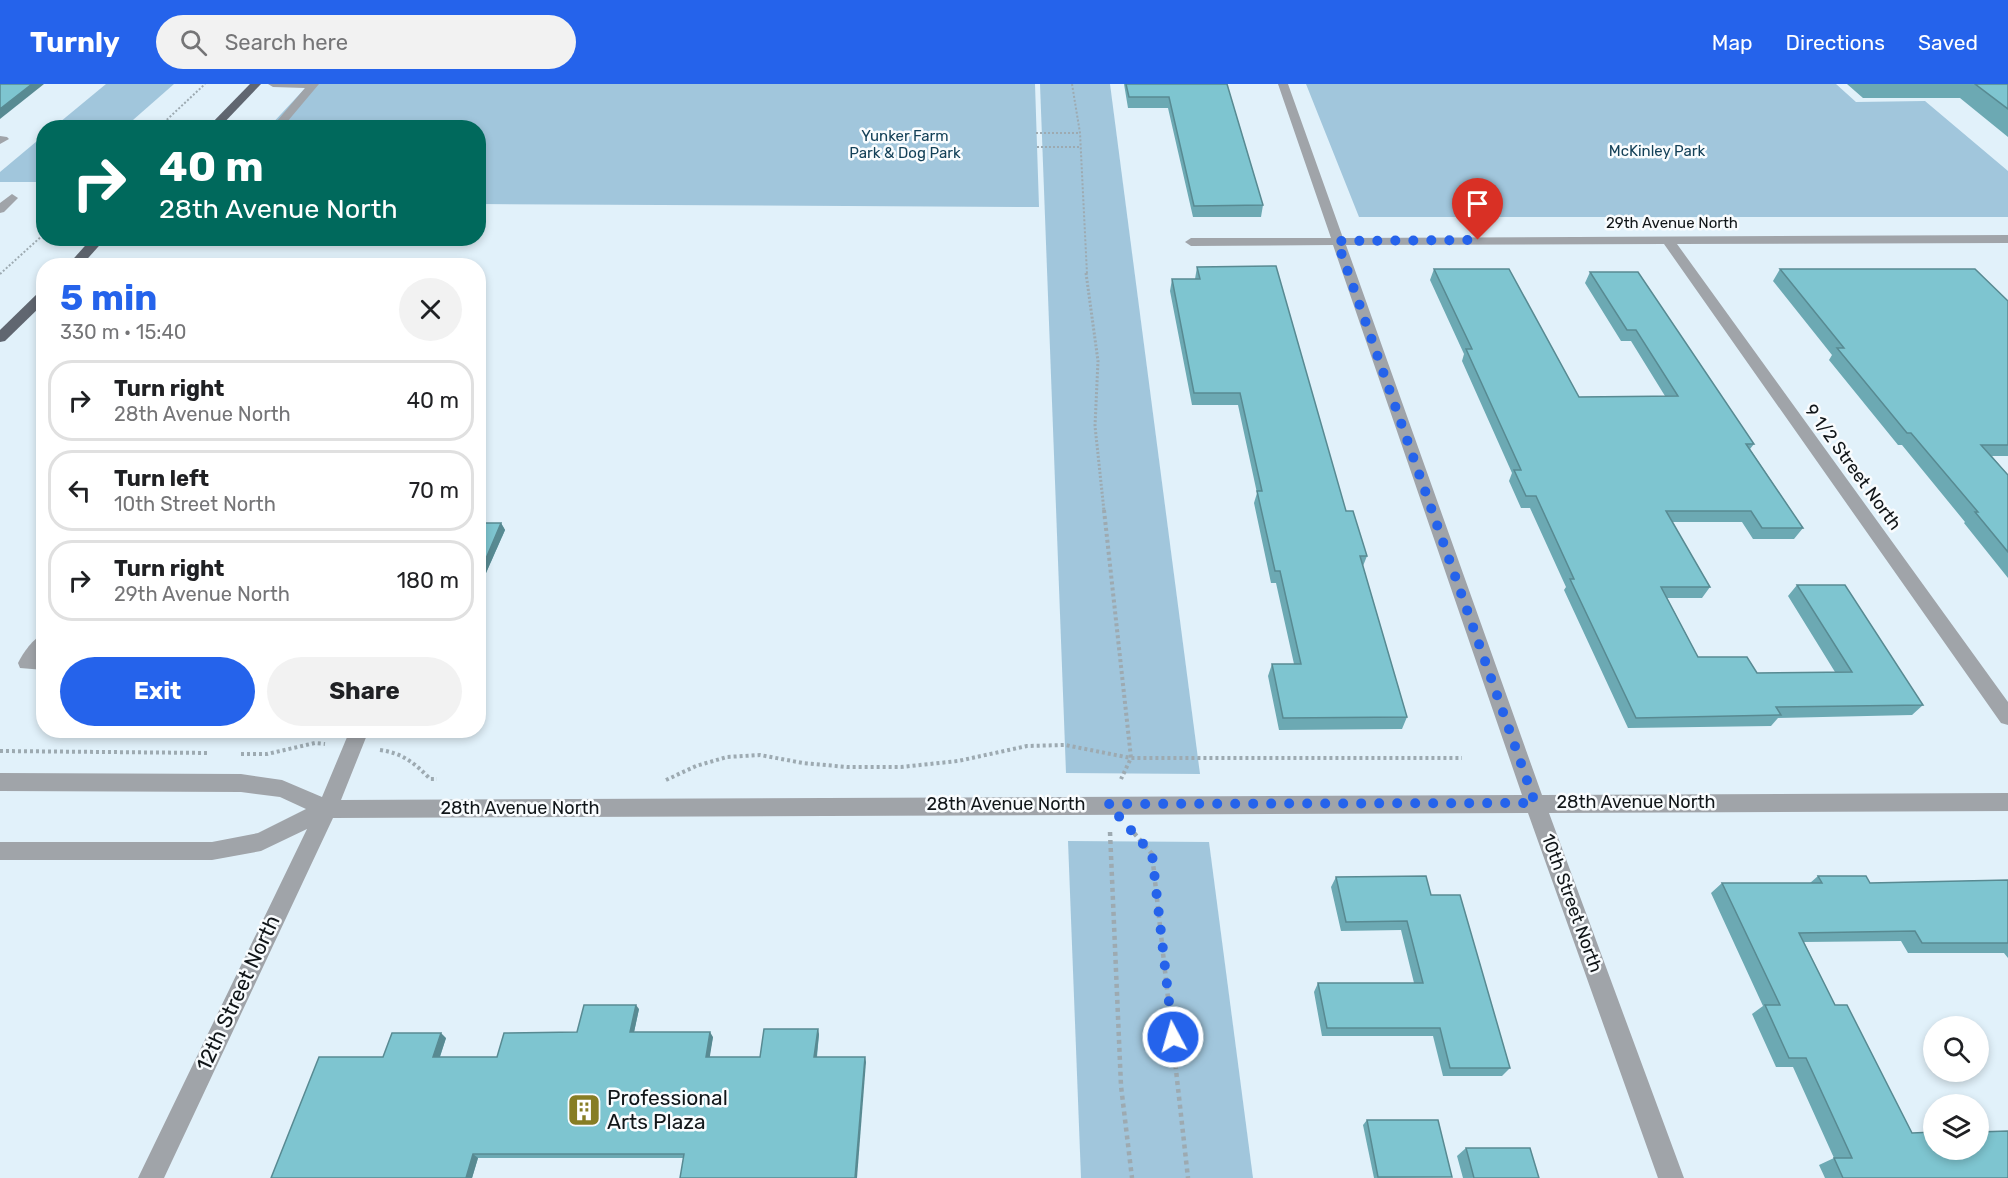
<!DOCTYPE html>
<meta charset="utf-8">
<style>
body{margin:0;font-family:Rubik,sans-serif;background:#f2f2f2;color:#202124;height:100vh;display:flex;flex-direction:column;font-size:22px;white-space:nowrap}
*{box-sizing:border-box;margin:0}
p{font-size:20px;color:#757577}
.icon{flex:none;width:33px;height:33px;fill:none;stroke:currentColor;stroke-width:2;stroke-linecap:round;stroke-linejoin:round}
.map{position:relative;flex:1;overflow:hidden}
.details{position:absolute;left:36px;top:174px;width:450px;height:480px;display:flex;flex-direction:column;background:#fff;border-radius:24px;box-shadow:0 3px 9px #0003}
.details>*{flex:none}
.top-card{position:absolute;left:36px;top:36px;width:450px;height:126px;border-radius:24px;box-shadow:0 3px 9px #0003;background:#00695c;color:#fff;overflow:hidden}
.tools{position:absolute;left:1923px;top:932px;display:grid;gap:12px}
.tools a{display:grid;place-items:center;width:66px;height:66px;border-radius:50%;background:#fff;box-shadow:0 3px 9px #0003;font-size:30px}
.pin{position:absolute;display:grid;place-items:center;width:51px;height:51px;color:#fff;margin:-62px -26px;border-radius:50% 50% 50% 0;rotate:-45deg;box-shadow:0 0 6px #0007}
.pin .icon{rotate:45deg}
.me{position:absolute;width:66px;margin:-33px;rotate:354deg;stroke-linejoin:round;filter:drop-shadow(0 0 4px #0008)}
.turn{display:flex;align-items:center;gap:21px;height:126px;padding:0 24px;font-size:27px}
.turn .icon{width:78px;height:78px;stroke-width:2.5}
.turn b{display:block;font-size:42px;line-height:51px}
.round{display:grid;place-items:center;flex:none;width:63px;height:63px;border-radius:32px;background:#f2f2f2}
.summary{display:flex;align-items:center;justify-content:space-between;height:102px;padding:0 24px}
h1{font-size:36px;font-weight:700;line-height:45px;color:#2563eb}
.primary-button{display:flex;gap:12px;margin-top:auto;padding:12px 24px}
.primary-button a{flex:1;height:69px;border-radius:36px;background:#2563eb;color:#fff;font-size:24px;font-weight:700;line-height:69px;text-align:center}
.primary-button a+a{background:#f2f2f2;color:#202124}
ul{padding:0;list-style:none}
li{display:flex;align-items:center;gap:18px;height:81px;margin:0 12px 9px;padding:0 12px;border:3px solid #e0e0e0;border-radius:24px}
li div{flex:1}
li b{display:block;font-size:22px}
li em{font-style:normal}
header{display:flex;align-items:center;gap:36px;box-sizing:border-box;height:84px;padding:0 30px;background:#2563eb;color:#fff}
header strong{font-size:28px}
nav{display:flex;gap:33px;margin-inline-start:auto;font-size:21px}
.search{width:420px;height:54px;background:#f2f2f2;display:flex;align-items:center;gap:15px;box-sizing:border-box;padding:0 21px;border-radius:33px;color:#757577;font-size:22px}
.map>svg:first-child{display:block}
.green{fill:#a1c6dc}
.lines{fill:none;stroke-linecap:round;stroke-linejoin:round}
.path-far3{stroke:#9daab1;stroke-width:2;stroke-dasharray:2 2;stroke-linecap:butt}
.path-far2{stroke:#9daab1;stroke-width:3;stroke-dasharray:2 2;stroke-linecap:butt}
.path-far1{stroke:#9daab1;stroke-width:4;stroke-dasharray:3 3;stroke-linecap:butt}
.path{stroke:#9daab1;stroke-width:4.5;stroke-dasharray:4 4;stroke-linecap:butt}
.minor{fill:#a0a4a9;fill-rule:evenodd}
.major{fill:#606670;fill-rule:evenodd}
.wall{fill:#6ca9b3}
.shaded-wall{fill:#588a92}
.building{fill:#7ec5d0;stroke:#588a92;stroke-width:1.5}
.route{stroke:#2563eb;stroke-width:10;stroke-dasharray:0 18}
.labels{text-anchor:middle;stroke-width:5;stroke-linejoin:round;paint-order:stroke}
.far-park-label{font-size:15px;fill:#144158;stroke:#f9fcfe}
.far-street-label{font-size:15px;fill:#111619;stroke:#f9fcfe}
.street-label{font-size:18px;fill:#111619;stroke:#f9fcfe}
.near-street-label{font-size:21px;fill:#111619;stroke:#f9fcfe}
.near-poi-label{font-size:21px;fill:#111619;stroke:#f9fcfe;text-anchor:start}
</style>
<header>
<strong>Turnly</strong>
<div class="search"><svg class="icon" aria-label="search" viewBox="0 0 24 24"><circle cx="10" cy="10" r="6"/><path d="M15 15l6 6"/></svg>Search here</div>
<nav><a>Map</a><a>Directions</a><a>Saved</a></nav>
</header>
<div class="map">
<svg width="2008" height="1094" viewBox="0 0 2008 1094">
<rect width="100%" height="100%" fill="#e1f1fa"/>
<g class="green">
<polygon points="106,0 174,0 125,43 54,43"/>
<polygon points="309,0 1035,0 1039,123 479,120 478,44 268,44"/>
<polygon points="1040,0 1110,0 1200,690 1066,689"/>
<polygon points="1306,0 1836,0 1856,18 1925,17 2008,87 2008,133 1359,133"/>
<polygon points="43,52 43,98 0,98 0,88"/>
<polygon points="1068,757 1209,758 1253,1094 1081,1094"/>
</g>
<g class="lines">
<g class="path-far3">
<polyline points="1072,0 1080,49 1087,190"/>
<polyline points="158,44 205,0"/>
<polyline points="1036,49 1080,49"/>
<polyline points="1037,63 1081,63"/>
<polyline points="0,190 44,150"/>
</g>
<polyline class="path-far2" points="1086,189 1098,277 1095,342 1104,427"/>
<g class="path-far1">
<polyline points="1104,426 1131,674 1121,695"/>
<path d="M 380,666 C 402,669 415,679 430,695 L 437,695"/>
<polyline points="0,667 209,669"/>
<polyline points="241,670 267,670 315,659 325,660"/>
<polyline points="666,696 696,682 727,673 760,671 803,679 847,683 901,683 958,677 1027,662 1065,661 1131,674 1462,674"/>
</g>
<g class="path">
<polyline points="1110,748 1121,1002 1132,1094"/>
<polyline points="1134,749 1152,770 1188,1094"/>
</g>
<g class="minor">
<polygon points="268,0 319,0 282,44 271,44 305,4 273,3"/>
<polygon points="1278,0 1288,0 1343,154 2008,151 2008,159 1677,160 2008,618 2008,641 2001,639 1664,160 1346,161 1542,711 2008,709 2008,727 1549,729 1684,1094 1658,1094 1528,729 333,734 164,1094 138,1094 307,745 261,767 212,776 0,776 0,758 212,758 258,749 306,725 280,713 241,708 0,707 0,689 241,690 282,696 322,713 350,646 369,646 341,716 1522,711 1333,161 1191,162 1185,158 1191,154 1331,154"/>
<polygon points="0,52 7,53 9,55 0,60"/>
<polygon points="12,110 18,114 4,128 0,129 0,119"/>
<path d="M 44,550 L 44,586 L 20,584 L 18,579 C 23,569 33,554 44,550 Z"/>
</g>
<g class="major">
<polygon points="250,0 261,0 219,44 207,44"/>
<polygon points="92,154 106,154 81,182 67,182"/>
<polygon points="44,207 44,219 5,257 0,258 0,246 39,208"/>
</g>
</g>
<g class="wall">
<polygon points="1124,0 1227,0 1263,121 1261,133 1193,133 1168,24 1128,24"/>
<polygon points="1847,0 2008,0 2008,53 1960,14 1863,14"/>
<polygon points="1197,183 1346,427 1367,472 1363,482 1407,633 1402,645 1279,646 1268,592 1272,580 1294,580 1276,499 1271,499 1254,419 1257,409 1238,321 1192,321 1170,207 1172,195 1195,195"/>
<polygon points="1434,185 1579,313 1665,312 1631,257 1621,257 1585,199 1590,188 1754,360 1750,365 1803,444 1794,455 1753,455 1742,438 1672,438 1710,503 1702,514 1667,514 1698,573 1757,589 1835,588 1788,512 1797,501 1923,621 1912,631 1778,634 1771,642 1628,644 1564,506 1566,503 1530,424 1521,424 1509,397 1512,389 1462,277 1464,270 1430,196"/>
<polygon points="1780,185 2008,217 2008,372 1992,372 2008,391 2008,494 1964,439 1965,438 1902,361 1898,361 1829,276 1832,271 1773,197"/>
<polygon points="478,439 501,439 505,446 482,498 478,498"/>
<polygon points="1818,792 1870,799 2008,796 2008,874 2004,869 1908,869 1901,857 1804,858 1835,921 1912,1049 2008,1094 1825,1094 1819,1081 1834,1074 1793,983 1776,983 1752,930 1763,922 1711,809 1722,799 1810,799"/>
<polygon points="1336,793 1431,811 1510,984 1502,992 1443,992 1433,952 1322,952 1314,908 1318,899 1414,899 1401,846 1341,847 1331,803"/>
<polygon points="639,925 634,948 713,953 709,973 760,973 819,950 817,973 866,978 683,1074 478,1074 472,1094 271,1094 383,973 446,954 440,973 497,973 577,948"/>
<polygon points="1367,1036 1452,1093 1374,1094 1363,1041"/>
<polygon points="1466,1064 1539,1094 1463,1094 1457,1072"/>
</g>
<g class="shaded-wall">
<polygon points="32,0 44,0 0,35 0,25"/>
<polygon points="501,439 505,446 482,498 479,491"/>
<polygon points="636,921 639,925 633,953 630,948"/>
<polygon points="818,945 819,950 816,978 814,973"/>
<polygon points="710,948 713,953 709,978 706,973"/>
<polygon points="441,949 446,954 438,978 433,973"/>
<polygon points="865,973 866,978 857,1094 855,1094"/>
<polygon points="473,1070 478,1074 472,1094 466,1094"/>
</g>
<g class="building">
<polygon points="0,0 32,0 0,25"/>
<polygon points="1126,0 1227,0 1263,121 1194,122 1169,13 1129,13"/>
<polygon points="1975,0 2008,0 2008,25"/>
<polygon points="1276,182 1346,427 1353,427 1367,472 1360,472 1407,633 1283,634 1272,580 1301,580 1280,487 1275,487 1257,407 1262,407 1240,309 1194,309 1172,195 1200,195 1197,183"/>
<polygon points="1434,185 1509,185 1579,313 1678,312 1636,246 1627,246 1590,188 1638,188 1754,360 1746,360 1803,444 1762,444 1751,427 1666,427 1710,503 1661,503 1698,573 1747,573 1757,589 1852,588 1797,501 1845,501 1923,621 1776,623 1781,631 1636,634 1570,495 1574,495 1536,412 1526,412 1514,386 1521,386 1466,265 1472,265"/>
<polygon points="1780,185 1975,185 2008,217 2008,361 1981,361 2008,391 2008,468 1975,428 1978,428 1911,349 1907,349 1837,264 1844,264"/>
<polygon points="478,439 501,439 479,491 478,491"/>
<polygon points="1426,792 1431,811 1460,811 1510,984 1450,984 1440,944 1327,944 1318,899 1423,899 1407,837 1346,838 1336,793"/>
<polygon points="1818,792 1866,792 1870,799 2008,796 2008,859 1922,859 1915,847 1799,849 1835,921 1847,921 1912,1049 1934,1048 1934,1065 1978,1065 1978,1048 2008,1047 2008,1094 1843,1094 1834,1074 1852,1074 1806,974 1789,974 1765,921 1780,921 1722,799 1822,799"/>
<polygon points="584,921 636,921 630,948 710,948 706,973 760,973 764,945 818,945 814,973 865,973 855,1094 680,1094 684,1070 473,1070 466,1094 271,1094 319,973 383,973 392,949 441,949 433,973 497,973 504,949 577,948"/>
<polygon points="1367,1036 1438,1036 1452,1093 1378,1093"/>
<polygon points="1466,1064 1530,1064 1539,1094 1474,1094"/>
</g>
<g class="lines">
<polyline class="route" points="1173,953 1152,770 1108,720 1535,719 1337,157 1478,156"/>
</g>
<defs>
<symbol id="building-square" viewBox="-11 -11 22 22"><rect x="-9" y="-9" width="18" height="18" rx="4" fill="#877d24" stroke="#f9fcfe"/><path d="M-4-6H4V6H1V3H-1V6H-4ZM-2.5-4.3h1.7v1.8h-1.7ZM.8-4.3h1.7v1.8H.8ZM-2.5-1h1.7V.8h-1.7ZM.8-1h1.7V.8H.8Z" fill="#fff"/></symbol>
</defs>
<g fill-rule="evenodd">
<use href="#building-square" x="565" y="1007" width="38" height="38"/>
</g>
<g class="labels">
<g class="far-park-label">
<text x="905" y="57">Yunker Farm<tspan x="905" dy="17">Park &amp; Dog Park</tspan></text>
<text x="1657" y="72">McKinley Park</text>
</g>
<g class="far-street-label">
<text x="1672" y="144">29th Avenue North</text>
</g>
<g class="street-label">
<text transform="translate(1853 383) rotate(54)" y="6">9 1/2 Street North</text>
<text x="1636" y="724">28th Avenue North</text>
<text x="1006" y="726">28th Avenue North</text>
<text x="520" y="730">28th Avenue North</text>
<text transform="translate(1572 819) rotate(70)" y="6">10th Street North</text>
</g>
<g class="near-street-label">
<text transform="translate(238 909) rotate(-65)" y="7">12th Street North</text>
</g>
<g class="near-poi-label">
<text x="607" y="1021">Professional<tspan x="607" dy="24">Arts Plaza</tspan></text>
</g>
</g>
</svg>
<div class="tools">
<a><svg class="icon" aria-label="search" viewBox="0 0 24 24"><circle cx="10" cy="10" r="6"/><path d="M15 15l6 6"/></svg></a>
<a><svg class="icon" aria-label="layers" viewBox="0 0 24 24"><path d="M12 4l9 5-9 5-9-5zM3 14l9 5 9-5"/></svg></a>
</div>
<div class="pin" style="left:1478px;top:156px;background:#d93025"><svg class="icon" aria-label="arrive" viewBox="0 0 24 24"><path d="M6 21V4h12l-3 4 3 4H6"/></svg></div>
<svg class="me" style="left:1173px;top:953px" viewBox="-20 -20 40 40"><circle r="17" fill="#2563eb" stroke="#fff" stroke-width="3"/><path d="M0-11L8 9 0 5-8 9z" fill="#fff"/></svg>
<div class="top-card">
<div class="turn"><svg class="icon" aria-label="right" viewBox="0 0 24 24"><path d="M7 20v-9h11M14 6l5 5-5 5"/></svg><div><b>40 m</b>28th Avenue North</div></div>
</div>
<section class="details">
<div class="summary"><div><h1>5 min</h1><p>330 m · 15:40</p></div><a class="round"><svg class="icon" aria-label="close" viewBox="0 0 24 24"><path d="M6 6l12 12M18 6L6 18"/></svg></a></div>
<ul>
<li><svg class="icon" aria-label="right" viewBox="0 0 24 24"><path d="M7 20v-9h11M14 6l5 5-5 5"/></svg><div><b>Turn right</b><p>28th Avenue North</p></div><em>40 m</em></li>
<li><svg class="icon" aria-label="left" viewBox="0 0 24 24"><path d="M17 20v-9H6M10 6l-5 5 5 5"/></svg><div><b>Turn left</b><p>10th Street North</p></div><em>70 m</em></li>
<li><svg class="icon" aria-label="right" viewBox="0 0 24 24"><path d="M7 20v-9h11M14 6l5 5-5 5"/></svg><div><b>Turn right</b><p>29th Avenue North</p></div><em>180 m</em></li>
</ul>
<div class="primary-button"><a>Exit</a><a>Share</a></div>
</section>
</div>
